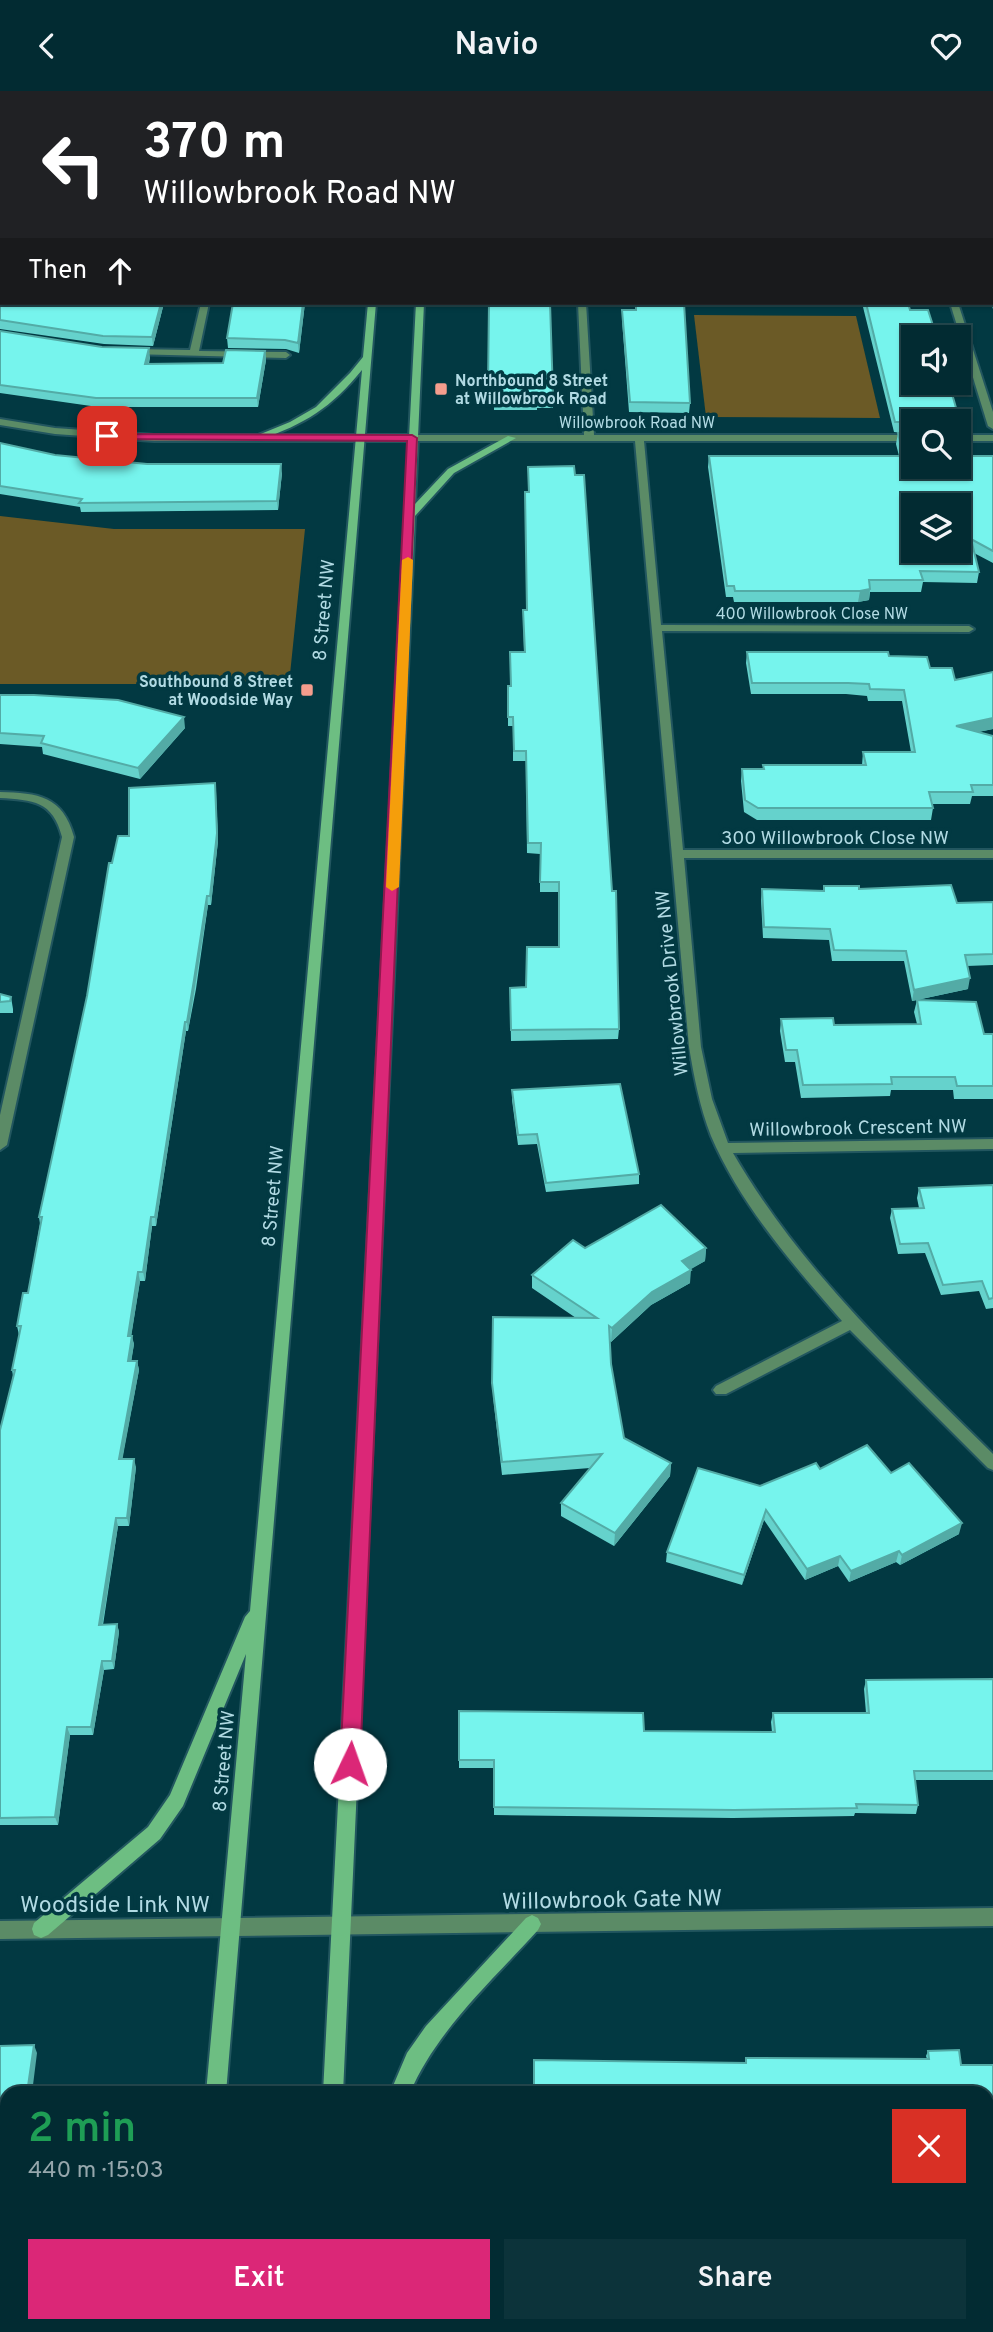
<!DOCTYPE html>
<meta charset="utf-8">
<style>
body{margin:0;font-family:Overpass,sans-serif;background:#0c333a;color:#f1f3f6;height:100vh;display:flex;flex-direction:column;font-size:26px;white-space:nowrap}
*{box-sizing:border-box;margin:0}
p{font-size:23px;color:#96a7ac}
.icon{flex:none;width:38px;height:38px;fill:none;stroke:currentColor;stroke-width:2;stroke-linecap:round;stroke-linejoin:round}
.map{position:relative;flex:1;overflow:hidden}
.panel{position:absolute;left:0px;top:1995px;width:994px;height:247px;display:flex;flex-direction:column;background:#022b32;border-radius:21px 21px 0 0;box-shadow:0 2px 5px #0004,0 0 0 2px #23474d}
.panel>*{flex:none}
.banner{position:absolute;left:0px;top:0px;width:994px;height:214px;box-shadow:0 2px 5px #0004,0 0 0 2px #23474d;background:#202124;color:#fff;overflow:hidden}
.fabs{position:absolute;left:901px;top:234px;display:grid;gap:14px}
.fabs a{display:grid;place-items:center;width:70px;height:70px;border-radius:0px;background:#022b32;box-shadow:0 2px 5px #0004,0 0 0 2px #23474d;font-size:35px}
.pin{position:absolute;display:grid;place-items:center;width:60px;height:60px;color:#fff;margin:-30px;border-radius:14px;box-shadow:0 4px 10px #0006}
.me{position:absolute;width:77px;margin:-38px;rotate:3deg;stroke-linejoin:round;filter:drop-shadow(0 0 5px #0008)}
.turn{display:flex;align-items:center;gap:24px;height:147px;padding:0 28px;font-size:32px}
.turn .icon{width:91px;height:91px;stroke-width:2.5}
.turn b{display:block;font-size:49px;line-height:60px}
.then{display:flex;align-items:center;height:66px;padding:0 28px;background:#0003;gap:14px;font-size:26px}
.round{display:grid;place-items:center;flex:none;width:74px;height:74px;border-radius:0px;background:#0c333a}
.summary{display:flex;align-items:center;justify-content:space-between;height:119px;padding:0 28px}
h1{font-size:42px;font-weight:600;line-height:52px;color:#1e9e55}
.primary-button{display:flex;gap:14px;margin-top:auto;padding:14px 28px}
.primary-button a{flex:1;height:80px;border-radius:0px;background:#db2777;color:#fff;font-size:28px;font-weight:600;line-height:80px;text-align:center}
.primary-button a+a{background:#0c333a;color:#f1f3f6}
header{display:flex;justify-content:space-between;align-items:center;height:91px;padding:0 28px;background:#022b32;font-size:32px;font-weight:600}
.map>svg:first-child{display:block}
.green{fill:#6b5a26}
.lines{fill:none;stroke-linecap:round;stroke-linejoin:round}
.minor-casing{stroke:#22565f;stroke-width:4}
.tertiary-casing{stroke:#22565f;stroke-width:4}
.secondary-casing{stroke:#22565f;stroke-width:4}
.minor{fill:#5b8b66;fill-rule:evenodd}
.tertiary{fill:#5b8b66;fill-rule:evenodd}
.secondary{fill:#6dbe82;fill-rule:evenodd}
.wall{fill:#65d2cc}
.shaded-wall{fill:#53aba6}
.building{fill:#76f4ed;stroke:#53aba6;stroke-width:2;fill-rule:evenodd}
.route{fill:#db2777;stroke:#8e194d;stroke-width:2}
.slow{fill:#f59e0b}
.poi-dot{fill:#f49d8d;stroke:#023942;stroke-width:2.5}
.labels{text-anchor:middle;stroke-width:7;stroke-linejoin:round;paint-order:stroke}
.far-poi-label{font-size:16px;font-weight:bold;fill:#b1dae3;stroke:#023942;text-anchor:start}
.far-street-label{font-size:16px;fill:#b1dae3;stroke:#023942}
.street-label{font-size:19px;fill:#b1dae3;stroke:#023942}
.near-street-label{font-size:23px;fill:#b1dae3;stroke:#023942}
</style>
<header><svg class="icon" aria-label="back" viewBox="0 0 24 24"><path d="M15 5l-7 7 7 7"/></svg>Navio<svg class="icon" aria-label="heart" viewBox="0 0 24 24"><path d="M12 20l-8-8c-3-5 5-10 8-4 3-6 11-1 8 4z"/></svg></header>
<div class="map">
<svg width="993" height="2241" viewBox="0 0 993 2241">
<rect width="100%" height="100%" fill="#023942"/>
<g class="green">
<polygon points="0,0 354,0 2,2 0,65"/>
<polygon points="503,0 993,0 993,71 992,2"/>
<polygon points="694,224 856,225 880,327 706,326"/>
<polygon points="0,425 114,438 305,438 289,593 0,593"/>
</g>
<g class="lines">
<defs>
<g id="minor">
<polygon points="201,212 209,212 199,260 286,261 290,264 286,267 130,263 129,261 133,258 190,259"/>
<path d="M 578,212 L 586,212 L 594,344 L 914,344 L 914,350 L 644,350 L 661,534 L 969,535 L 974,538 L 969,541 L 662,540 L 683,759 L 993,759 L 993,767 L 684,767 L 701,956 L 712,1008 L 728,1052 L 993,1048 L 993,1058 L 733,1062 C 800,1178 898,1269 993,1363 L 993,1379 L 988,1377 L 850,1239 L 726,1303 L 716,1303 L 713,1299 L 716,1295 L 842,1230 C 793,1174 740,1113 711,1045 C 700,1017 694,986 689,956 L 635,350 L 154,350 L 55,343 L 0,334 L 0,328 L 55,337 L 154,344 L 584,344 Z"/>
<polygon points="950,212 958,212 993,321 993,338 988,335"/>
<rect x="959" y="344" width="34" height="6"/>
<path d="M 0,701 C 38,702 63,705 74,746 L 7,1054 L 0,1059 L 0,1024 L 62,746 C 53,710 33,709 0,707 Z"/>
<polygon points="993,1817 993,1835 0,1848 0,1830"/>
</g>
<g id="tertiary">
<rect x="387" y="0" width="8" height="2"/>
<polygon points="409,0 417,0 417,2 410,2"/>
</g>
<g id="secondary">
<rect x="0" y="87" width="2" height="4"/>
<rect x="992" y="88" width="1" height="4"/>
<rect x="0" y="105" width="2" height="4"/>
<rect x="992" y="107" width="1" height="4"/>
<path d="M 368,212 L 376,212 L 226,2002 L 206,2002 L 246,1563 L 183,1715 L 160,1748 L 48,1844 L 41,1847 L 34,1844 L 32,1838 L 34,1832 L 148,1736 L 170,1704 L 245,1526 L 250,1520 L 362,279 C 331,317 305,333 259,349 L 251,347 L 290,331 L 316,316 L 350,282 L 363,266 Z"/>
<polygon points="416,212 424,212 415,413 448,378 508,345 516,347 454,382 415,425 343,2002 323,2002"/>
<path d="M 532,1824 L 538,1827 L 541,1833 L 538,1839 C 493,1889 436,1940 410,2002 L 390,2002 L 407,1962 L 426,1935 L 526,1827 Z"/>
<polygon points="186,2235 206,2235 205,2241 185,2241"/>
<rect x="311" y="2235" width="20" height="6"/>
</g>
</defs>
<use href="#minor" class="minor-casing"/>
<use href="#tertiary" class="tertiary-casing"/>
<use href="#secondary" class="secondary-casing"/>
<use href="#minor" class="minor"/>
<use href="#tertiary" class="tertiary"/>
<use href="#secondary" class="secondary"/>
</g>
<g class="wall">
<polygon points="0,127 2,212 164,212 153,255 104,253 0,238"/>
<polygon points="992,127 993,127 993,218 991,212 992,212"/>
<polygon points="233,212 305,212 299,262 286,258 228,257 227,247"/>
<polygon points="489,212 553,304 553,317 537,317 537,319 494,319 494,306 488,306"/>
<polygon points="636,212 908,212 914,331 914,376 970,365 993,365 993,472 974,462 979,481 977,492 923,491 921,501 870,501 869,509 858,511 734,511 733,506 726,506 708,376 709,365 899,365 896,353 898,342 903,342 894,341 863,216 739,213 738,216 684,215 690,312 689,322 629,321 622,229 622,219 636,219"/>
<polygon points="0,240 150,266 149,273 223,272 265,260 266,269 258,316 98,316 0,302"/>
<polygon points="0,352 55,364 147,373 282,382 278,419 81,421 80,416 0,403"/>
<polygon points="523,519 619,938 618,948 511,950 510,897 526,896 559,856 559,801 540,801 540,763 527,762 526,670 513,670 513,635 508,635 508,595 511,595 524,561"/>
<polygon points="747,561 889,565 930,577 955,589 993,581 993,638 978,641 993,645 993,705 972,705 970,713 932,713 933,717 931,729 757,729 744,721 741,690 742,678 763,678 763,674 862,674 863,661 911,661 902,610 868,610 867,605 846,603 751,603 746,572"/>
<polygon points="0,604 185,637 140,688 43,663 42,656 0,653"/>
<polygon points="216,700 218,750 211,814 208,814 196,898 188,940 186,940 156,1135 152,1135 145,1190 140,1190 131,1245 134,1253 131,1270 137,1270 139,1279 122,1368 136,1376 129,1435 118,1435 103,1534 117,1533 119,1541 114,1578 104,1579 93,1644 70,1644 58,1734 0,1734 0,1339 13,1285 12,1279 19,1244 17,1235 28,1202 40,1133 39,1126 87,905 112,772 129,745"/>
<polygon points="824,795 859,798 957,812 993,811 993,874 967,875 968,898 912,910 904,870 832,870 829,849 763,847 761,809 762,798 823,800"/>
<polygon points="0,903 11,906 13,918 13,922 0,922"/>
<polygon points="917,909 984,943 993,943 993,1008 954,1008 953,999 891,999 890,1005 801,1007 795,971 785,971 780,940 781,928 834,934 917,933 914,921"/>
<polygon points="512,999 639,1083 639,1093 546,1101 537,1053 518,1054 512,1009"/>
<polygon points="993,1094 993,1217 986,1218 979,1200 941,1204 925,1162 898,1163 890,1127 892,1118 919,1117 917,1107 919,1097"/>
<polygon points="585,1157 706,1157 705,1170 690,1178 690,1192 651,1214 611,1251 610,1250 611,1273 624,1347 671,1372 670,1385 614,1455 561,1425 561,1412 590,1377 502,1384 493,1305 493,1226 576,1227 532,1197 532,1184"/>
<polygon points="820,1378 891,1382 959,1443 900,1474 896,1471 849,1491 838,1475 805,1489 764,1429 742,1494 666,1471 667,1461 760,1395"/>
<polygon points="993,1588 993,1689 915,1689 918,1714 916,1723 855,1722 854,1725 733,1727 494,1724 494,1677 459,1677 459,1620 644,1640 772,1641 771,1631 773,1622 866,1622 864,1598 866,1589"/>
<polygon points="928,1960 961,1974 993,1974 993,2100 987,2100 987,2002 745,1972 746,1967 927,1968 926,1965"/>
</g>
<g class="shaded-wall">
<polygon points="161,212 164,212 153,255 152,246"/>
<polygon points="303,212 305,212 299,262 298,252"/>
<polygon points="149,257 150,266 146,282 145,273"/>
<polygon points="265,260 266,269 258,316 257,307"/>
<polygon points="281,373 282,382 278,419 277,410"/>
<polygon points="870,498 869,509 858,511 860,500"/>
<polygon points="184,626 185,637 140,688 138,677"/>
<polygon points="993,627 993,638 954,646 956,635"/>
<polygon points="215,692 218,750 211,814 210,805"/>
<polygon points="207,805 208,814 188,940 187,931"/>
<polygon points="970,887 968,898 912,910 914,899"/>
<polygon points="185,931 186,940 156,1135 155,1126"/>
<polygon points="151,1126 152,1135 145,1190 143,1181"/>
<polygon points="706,1157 705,1170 681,1184 682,1170"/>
<polygon points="691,1179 690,1192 651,1214 611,1251 612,1237 652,1201"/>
<polygon points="138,1181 140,1190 130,1253 128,1245"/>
<polygon points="132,1245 134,1253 130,1279 128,1270"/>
<polygon points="137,1270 139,1279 121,1376 119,1368"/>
<polygon points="134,1368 136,1376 129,1435 127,1427"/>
<polygon points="671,1372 670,1385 614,1455 615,1442"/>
<polygon points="766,1419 764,1429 742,1494 744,1484"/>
<polygon points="116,1427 118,1435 101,1542 99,1534"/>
<polygon points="962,1432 959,1443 900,1474 902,1464"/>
<polygon points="899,1460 896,1471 849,1491 851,1480"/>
<polygon points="840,1465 838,1475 805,1489 807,1478"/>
<polygon points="117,1533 119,1541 114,1578 112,1570"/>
<polygon points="102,1570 104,1579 93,1644 91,1636"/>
<polygon points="67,1636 70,1644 58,1734 55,1726"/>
<polygon points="34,1954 37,1962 32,2002 27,2002"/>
<polygon points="3,2024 7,2032 0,2077 0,2045"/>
<polygon points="7,2210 8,2235 7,2241 2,2241"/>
</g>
<g class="building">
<polygon points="0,127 2,127 2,212 161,212 152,246 103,245 0,229"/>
<rect x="992" y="127" width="1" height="30"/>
<polygon points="992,165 993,165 993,200 992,198"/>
<polygon points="233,212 303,212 298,252 285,249 227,247"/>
<polygon points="489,212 550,212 553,304 537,304 537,307 494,307 494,294 488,294"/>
<polygon points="636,212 684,212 690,312 630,311 622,219 636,219"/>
<polygon points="866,212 908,212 910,219 928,219 937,247 914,247 914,292 949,292 960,331 959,336 959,331 895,331"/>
<polygon points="0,240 102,256 149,257 145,273 223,272 226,259 265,260 257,307 96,307 0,294"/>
<path d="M 959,340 L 963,342 L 970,365 L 993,365 L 993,460 L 971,448 L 979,481 L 920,480 L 923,489 L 869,489 L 870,498 L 860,500 L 735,500 L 734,495 L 727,495 L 709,365 L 903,365 L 898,342 L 914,341 L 914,376 L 959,376 ZM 914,415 L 959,415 L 959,460 L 914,460 Z"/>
<polygon points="0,352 55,364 147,373 281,373 277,410 79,412 82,408 0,395"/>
<polygon points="574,375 575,384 584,384 612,800 616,800 619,938 511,939 510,897 526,896 527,856 559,856 559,791 540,791 541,752 528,752 526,660 514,660 513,626 508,626 508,595 511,595 510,561 525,561 523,519 527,519 525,401 529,401 528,376"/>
<polygon points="747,561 888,561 889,565 927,566 930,577 952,577 955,589 993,581 993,627 956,635 993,645 993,694 971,694 973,701 929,701 933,717 758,717 745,709 742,678 764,678 763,674 866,674 863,661 915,661 904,599 870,598 869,593 848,592 752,592"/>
<polygon points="0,604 34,604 118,609 184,626 138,677 41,652 44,645 0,642"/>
<polygon points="215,692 217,742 210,805 207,805 194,889 187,931 185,931 155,1126 151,1126 143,1181 138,1181 128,1245 132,1245 128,1270 137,1270 119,1368 134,1368 127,1427 116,1427 99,1534 117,1533 112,1570 102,1570 91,1636 67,1636 55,1726 0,1727 0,1339 15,1279 12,1279 21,1235 17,1235 23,1202 28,1202 42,1126 39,1126 87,905 109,772 112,772 118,745 129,745 129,697"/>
<polygon points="951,794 957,812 993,811 993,863 965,864 970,887 914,899 906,860 834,859 830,838 764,836 762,798 824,800 824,795 859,795 859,798"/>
<polygon points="0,903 11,906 10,910 0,911"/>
<polygon points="917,909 976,911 984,943 993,943 993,995 957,995 955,986 891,986 892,993 803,994 797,959 786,959 781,928 833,927 834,934 921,933"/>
<polygon points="620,993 639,1083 546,1092 537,1043 518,1044 512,999"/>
<polygon points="993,1094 993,1207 989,1208 982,1190 943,1194 928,1152 900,1153 892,1118 924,1117 919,1097"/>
<polygon points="661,1114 706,1157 682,1170 691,1179 652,1201 612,1237 609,1235 611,1273 624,1347 671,1372 615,1442 561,1412 602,1363 502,1371 492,1292 493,1226 597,1227 532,1184 573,1149 585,1157"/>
<polygon points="867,1354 891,1382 909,1372 962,1432 902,1464 899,1460 851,1480 840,1465 807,1478 766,1419 744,1484 667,1461 698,1377 760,1395 816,1372 820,1378"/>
<polygon points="993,1588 993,1680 914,1680 918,1714 856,1713 857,1717 734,1719 494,1716 494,1669 459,1669 459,1620 643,1622 644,1640 775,1641 773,1622 869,1622 866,1589"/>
<polygon points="34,1954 27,2002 7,2002 7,2024 3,2024 0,2045 0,1955"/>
<polygon points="959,1959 961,1974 993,1974 993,2095 987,2095 987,2002 534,2002 534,1969 746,1972 746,1967 929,1968 928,1960"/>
<polygon points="0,2163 7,2164 7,2210 2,2241 0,2241"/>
</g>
<polygon class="route" points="103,343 412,344 417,347 360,1673 357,1680 350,1682 343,1680 340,1673 407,350 107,348 103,347"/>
<polygon class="slow" points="408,466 413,469 399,796 392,800 386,796 402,469"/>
<g class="poi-dot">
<rect x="434" y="291" width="14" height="14" rx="3.5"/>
<rect x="300" y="592" width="14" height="14" rx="3.5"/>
</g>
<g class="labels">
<g class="far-poi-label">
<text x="455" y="295">Northbound 8 Street<tspan x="455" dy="18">at Willowbrook Road</tspan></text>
<text x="293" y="596" text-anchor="end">Southbound 8 Street<tspan x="293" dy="18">at Woodside Way</tspan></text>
</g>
<g class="far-street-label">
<text x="637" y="337">Willowbrook Road NW</text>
<text x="812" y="528">400 Willowbrook Close NW</text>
</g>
<g class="street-label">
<text transform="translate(323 519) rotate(-85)" y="7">8 Street NW</text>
<text x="835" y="753">300 Willowbrook Close NW</text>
<text transform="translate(671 892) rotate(-96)" y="7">Willowbrook Drive NW</text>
<text transform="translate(858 1036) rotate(-1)" y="7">Willowbrook Crescent NW</text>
<text transform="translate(272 1105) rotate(-85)" y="7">8 Street NW</text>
<text transform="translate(223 1670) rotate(-85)" y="7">8 Street NW</text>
</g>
<g class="near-street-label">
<text transform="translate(612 1808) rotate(-1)" y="8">Willowbrook Gate NW</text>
<text x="115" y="1821">Woodside Link NW</text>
</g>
</g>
</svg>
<div class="fabs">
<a><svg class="icon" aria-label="sound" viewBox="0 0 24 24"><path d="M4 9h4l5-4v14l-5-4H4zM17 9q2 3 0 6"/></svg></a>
<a><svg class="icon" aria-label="search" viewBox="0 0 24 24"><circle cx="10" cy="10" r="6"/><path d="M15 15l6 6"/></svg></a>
<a><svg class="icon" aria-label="layers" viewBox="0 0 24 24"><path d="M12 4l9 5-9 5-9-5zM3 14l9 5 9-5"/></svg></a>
</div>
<div class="pin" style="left:107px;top:345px;background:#d93025"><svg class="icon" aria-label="arrive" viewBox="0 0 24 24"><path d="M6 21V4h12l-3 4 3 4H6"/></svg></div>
<svg class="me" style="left:350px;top:1673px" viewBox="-20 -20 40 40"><circle r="19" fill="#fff"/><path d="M0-13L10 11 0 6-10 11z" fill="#db2777"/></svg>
<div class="banner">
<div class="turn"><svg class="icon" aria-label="left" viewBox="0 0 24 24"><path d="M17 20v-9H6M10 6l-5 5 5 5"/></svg><div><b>370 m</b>Willowbrook Road NW</div></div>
<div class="then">Then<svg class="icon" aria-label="ahead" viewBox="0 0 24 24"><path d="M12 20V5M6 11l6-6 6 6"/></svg></div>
</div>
<section class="panel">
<div class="summary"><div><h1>2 min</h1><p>440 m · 15:03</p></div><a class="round" style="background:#d93025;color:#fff"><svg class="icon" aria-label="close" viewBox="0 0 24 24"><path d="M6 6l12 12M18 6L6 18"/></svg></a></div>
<div class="primary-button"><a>Exit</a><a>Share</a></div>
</section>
</div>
